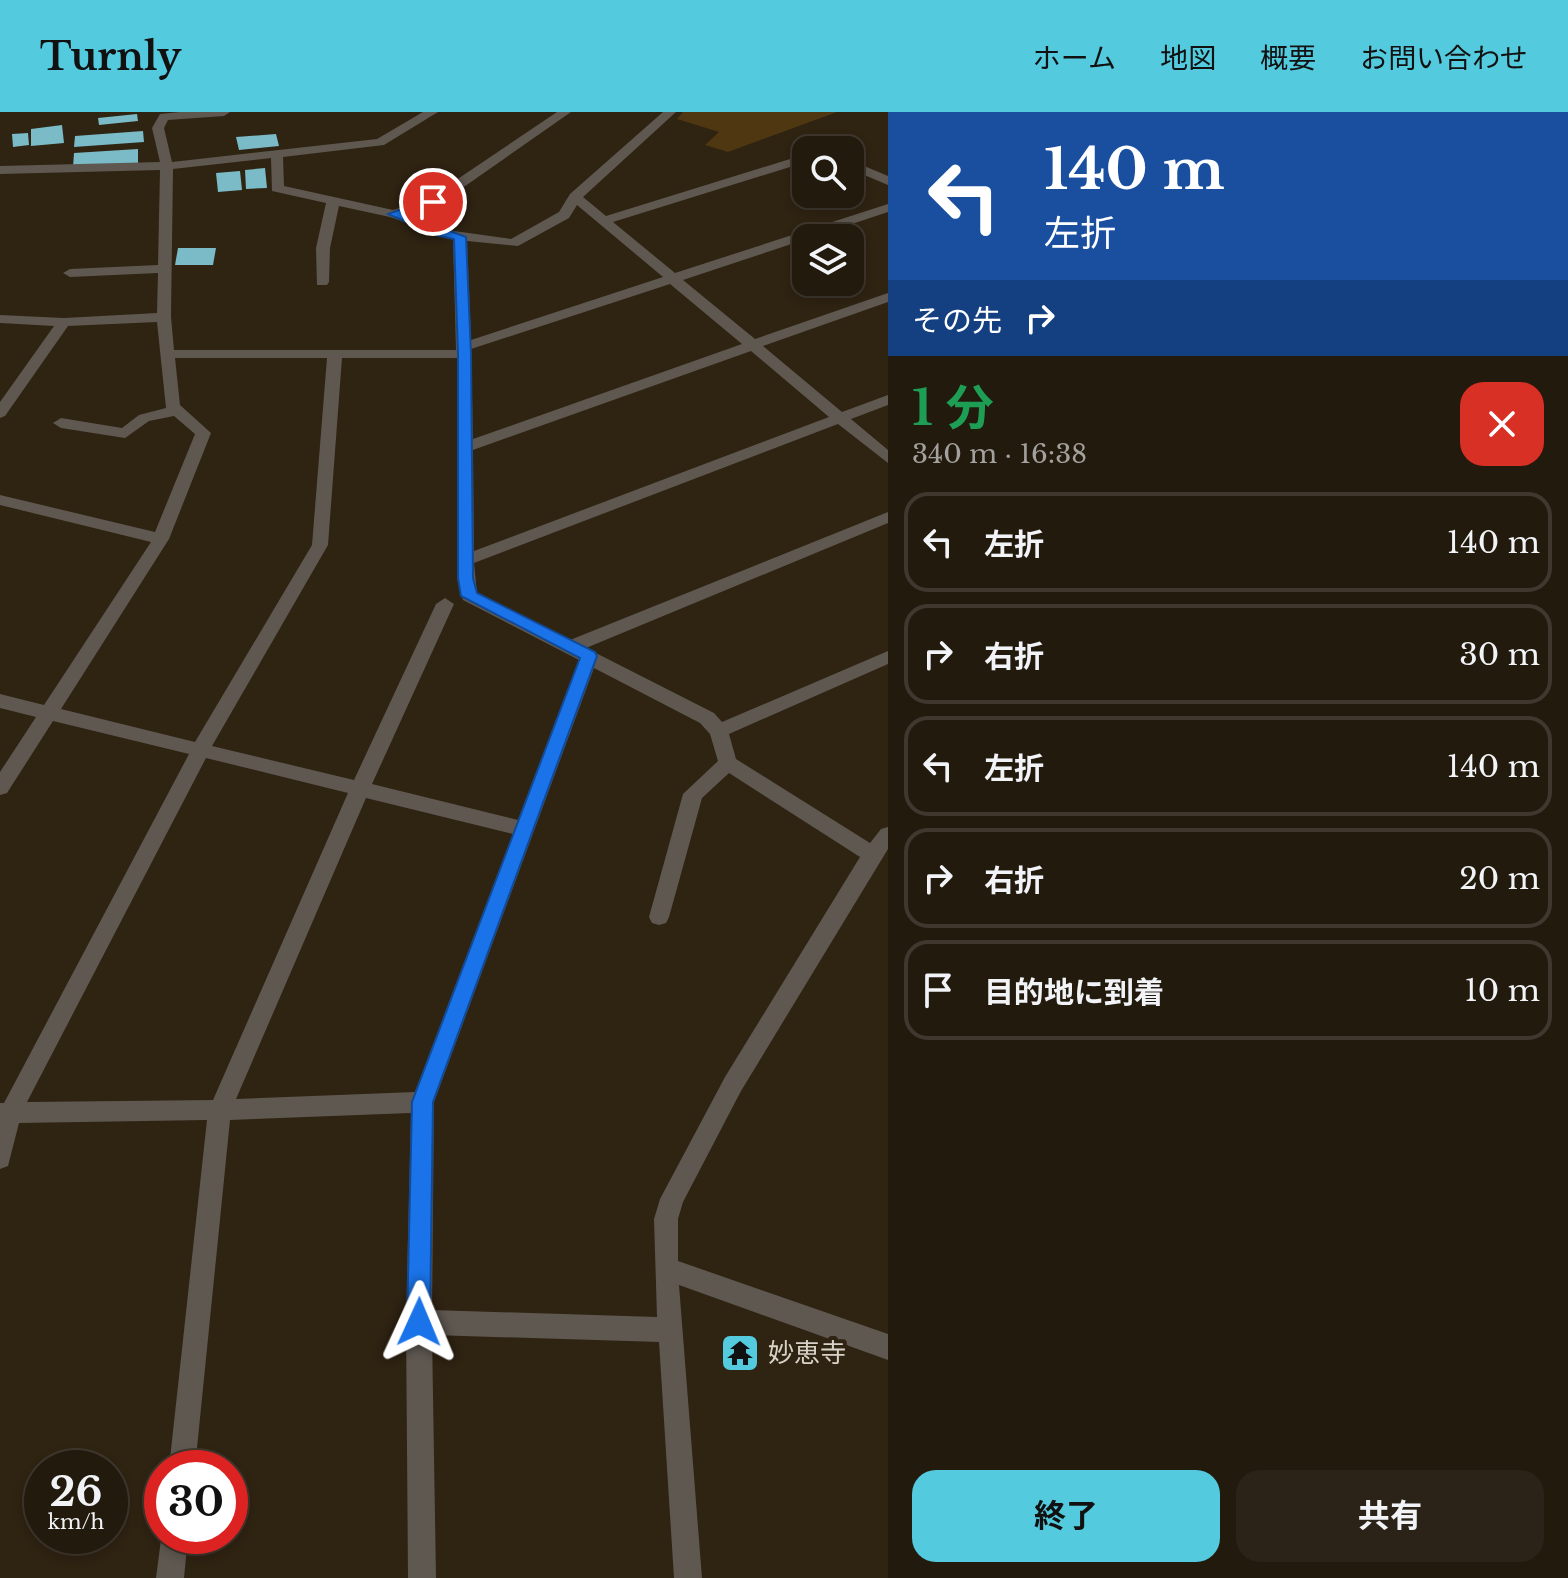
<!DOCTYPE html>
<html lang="ja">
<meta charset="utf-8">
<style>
body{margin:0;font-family:"Libre Baskerville","Noto Sans JP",serif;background:#2b2317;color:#f1f3f6;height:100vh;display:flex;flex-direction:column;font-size:30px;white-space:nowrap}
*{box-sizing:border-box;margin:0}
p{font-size:26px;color:#a3a19e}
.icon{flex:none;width:44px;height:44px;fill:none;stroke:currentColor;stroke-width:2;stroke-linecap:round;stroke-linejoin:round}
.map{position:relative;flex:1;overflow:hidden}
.sheet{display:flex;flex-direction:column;background:#231a0e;width:680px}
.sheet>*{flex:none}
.top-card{background:#1a4fa0;color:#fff;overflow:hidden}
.tools{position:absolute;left:792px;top:24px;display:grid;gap:16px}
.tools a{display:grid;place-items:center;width:72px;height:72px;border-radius:16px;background:#231a0e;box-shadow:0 4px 12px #0003,0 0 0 2px #40382e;font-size:40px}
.speed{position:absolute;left:24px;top:1338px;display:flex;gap:16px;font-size:40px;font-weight:700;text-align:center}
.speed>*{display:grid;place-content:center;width:104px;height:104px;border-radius:50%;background:#231a0e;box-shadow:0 4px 12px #0003,0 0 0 2px #40382e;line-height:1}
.speed small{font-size:20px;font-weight:400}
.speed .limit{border:12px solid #d22;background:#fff;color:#111}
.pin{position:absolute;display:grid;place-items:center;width:68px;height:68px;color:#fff;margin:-34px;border:4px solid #fff;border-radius:50%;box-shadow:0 2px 8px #0007}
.me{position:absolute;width:88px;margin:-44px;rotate:1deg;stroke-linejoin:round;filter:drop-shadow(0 0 6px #0008)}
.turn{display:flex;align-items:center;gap:28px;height:168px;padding:0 24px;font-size:36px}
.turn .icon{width:104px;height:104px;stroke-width:2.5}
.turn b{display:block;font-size:56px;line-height:68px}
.then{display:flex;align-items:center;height:76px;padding:0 24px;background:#0003;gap:16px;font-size:30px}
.round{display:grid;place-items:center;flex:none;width:84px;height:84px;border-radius:24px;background:#2b2317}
.summary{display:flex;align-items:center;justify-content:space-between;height:136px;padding:0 24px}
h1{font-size:48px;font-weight:700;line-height:60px;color:#1e9e55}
.primary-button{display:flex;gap:16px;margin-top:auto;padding:16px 24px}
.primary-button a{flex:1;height:92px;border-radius:24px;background:#54cade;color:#111;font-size:32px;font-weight:700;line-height:92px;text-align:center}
.primary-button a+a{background:#2b2317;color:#f1f3f6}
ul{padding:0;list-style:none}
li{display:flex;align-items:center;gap:24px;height:100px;margin:0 16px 12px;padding:0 8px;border:4px solid #40382e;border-radius:24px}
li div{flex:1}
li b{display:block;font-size:30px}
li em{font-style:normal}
header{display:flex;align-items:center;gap:48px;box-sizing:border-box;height:112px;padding:0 40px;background:#54cade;color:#111}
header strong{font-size:38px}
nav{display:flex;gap:44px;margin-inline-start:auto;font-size:28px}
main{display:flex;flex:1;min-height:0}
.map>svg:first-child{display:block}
.green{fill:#4e3711}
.building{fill:#7abbc7}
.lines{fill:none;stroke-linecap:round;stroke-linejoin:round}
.minor{fill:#5e5850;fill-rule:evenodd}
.route{fill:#1a73e8;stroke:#114b97;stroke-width:2}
.labels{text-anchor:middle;stroke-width:8;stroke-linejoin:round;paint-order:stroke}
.near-poi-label{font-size:26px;fill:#d9d2c7;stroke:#2f2312;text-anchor:start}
</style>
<header>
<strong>Turnly</strong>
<nav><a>ホーム</a><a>地図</a><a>概要</a><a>お問い合わせ</a></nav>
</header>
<main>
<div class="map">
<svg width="888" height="1466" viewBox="0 0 888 1466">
<rect width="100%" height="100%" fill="#2f2312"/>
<polygon class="green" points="683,0 837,0 728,40 705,33 719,20 677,7"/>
<g class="building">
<polygon points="137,2 138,9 99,13 98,6"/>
<polygon points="62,13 64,31 31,34 31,17"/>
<polygon points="143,19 144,30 74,35 75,24"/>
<polygon points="28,21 29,33 13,35 12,22"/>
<polygon points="276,22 279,34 239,38 236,25"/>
<polygon points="138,37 138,51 73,55 74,41"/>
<polygon points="265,56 267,76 246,77 245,58"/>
<polygon points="240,59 242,78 218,80 216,61"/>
<polygon points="178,136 216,136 213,153 175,153"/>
</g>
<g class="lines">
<g class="minor">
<path d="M 180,0 L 230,0 L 224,4 L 168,8 L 164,16 L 172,50 L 377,27 L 423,0 L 438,0 L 384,33 L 283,45 L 284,74 L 393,98 L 428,87 L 557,0 L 571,0 L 438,93 L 407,102 L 447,118 L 511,127 L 559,100 L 570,82 L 663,0 L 676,0 L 583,85 L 606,104 L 806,42 L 806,50 L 613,110 L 675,161 L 888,92 L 888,100 L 683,168 L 755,227 L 888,181 L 888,190 L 763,234 L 842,300 L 888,283 L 888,293 L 851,307 L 888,338 L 888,351 L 838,312 L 474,451 L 477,481 L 570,528 L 888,400 L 888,411 L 586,536 L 714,601 L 722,610 L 888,539 L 888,552 L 729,622 L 736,647 L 870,731 L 881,717 L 888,715 L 888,737 L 741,979 L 683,1090 L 678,1107 L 678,1149 L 888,1222 L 888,1248 L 679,1173 L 702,1466 L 674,1466 L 659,1230 L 432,1223 L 436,1466 L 408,1466 L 406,1210 L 411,1001 L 230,1008 L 195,1356 L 169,1356 L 207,1008 L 19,1011 L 8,1054 L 0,1057 L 0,991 L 4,991 L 189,642 L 53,609 L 7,681 L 0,683 L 0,660 L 36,605 L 0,596 L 0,582 L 44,593 L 151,430 L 0,393 L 0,383 L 155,420 L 195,322 L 174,304 L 149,309 L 125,326 L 61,316 L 53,311 L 61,306 L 122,316 L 139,303 L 166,296 L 157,210 L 68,214 L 5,304 L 0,306 L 0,290 L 54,214 L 0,211 L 0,203 L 64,206 L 157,201 L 158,161 L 70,165 L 63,161 L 70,157 L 158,153 L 160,58 L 0,62 L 0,54 L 160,50 L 152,16 L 160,2 ZM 271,46 L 272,79 L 326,91 L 316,136 L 317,173 L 327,173 L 329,170 L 330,136 L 339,94 L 390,105 L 453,127 L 456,238 L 174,238 L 171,205 L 173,57 ZM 577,93 L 663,165 L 471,228 L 467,129 L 518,134 L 569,106 ZM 670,172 L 742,232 L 473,327 L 471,237 ZM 751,239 L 829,305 L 474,439 L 473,338 ZM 175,246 L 327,246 L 312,433 L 195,630 L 61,597 L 169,427 L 211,321 L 180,293 ZM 342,246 L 457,246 L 457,466 L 463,488 L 579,548 L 518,708 L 372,672 L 454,492 L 445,486 L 436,492 L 354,668 L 212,634 L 328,433 ZM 594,556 L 700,611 L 710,622 L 718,649 L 683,682 L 649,805 L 652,811 L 659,813 L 666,811 L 669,805 L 702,686 L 729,661 L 860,745 L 725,965 L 660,1087 L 654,1107 L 657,1205 L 432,1198 L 434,990 ZM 206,646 L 348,681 L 213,988 L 27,990 ZM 366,686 L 513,722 L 415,980 L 236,987 Z"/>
<polygon points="850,48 888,64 888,73 850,57"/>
<polygon points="162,1420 162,1424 188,1424 184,1466 156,1466"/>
</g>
</g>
<polygon class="route" points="429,87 439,90 405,102 466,125 471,242 473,466 477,481 595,540 597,544 433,990 430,1210 427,1218 419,1221 411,1218 407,1210 412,990 580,546 461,484 458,466 458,242 454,127 439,124 388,102"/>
<defs>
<symbol id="temple-square" viewBox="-11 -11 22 22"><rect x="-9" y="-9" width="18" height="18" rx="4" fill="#54cade" stroke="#2f2312"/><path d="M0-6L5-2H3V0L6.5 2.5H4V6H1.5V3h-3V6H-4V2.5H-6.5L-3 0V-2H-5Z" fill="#111"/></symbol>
</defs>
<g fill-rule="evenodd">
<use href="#temple-square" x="718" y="1219" width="44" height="44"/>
</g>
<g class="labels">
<g class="near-poi-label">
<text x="768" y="1250">妙恵寺</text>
</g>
</g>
</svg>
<div class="tools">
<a><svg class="icon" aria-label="search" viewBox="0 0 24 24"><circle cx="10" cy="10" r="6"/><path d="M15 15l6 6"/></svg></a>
<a><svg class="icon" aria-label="layers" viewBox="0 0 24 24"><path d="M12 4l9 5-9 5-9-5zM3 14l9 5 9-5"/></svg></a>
</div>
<div class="speed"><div>26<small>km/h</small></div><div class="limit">30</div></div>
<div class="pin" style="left:433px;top:90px;background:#d93025"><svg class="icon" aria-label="arrive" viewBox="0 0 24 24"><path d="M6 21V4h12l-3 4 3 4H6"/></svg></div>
<svg class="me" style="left:419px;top:1210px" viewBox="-20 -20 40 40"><path d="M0-17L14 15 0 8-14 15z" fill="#1a73e8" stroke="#fff" stroke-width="4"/></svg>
</div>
<section class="sheet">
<div class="top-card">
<div class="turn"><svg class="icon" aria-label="left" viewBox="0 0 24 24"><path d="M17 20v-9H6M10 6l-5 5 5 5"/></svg><div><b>140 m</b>左折</div></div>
<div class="then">その先<svg class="icon" aria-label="right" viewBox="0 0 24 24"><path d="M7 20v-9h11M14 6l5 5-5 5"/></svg></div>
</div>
<div class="summary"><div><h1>1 分</h1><p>340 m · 16:38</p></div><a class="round" style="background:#d93025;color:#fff"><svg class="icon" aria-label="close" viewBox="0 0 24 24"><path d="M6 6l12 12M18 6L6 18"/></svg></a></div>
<ul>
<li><svg class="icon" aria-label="left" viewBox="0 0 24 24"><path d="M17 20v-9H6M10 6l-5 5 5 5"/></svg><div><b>左折</b></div><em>140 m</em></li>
<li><svg class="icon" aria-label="right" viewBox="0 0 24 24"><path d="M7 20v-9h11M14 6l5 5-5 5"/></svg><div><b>右折</b></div><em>30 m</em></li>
<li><svg class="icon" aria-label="left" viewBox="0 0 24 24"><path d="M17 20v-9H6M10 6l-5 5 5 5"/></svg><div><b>左折</b></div><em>140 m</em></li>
<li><svg class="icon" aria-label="right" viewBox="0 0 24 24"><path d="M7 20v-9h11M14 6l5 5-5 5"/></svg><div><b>右折</b></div><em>20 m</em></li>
<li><svg class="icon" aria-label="arrive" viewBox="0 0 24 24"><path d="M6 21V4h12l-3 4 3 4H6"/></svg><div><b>目的地に到着</b></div><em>10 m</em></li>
</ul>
<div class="primary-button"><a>終了</a><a>共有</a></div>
</section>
</main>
